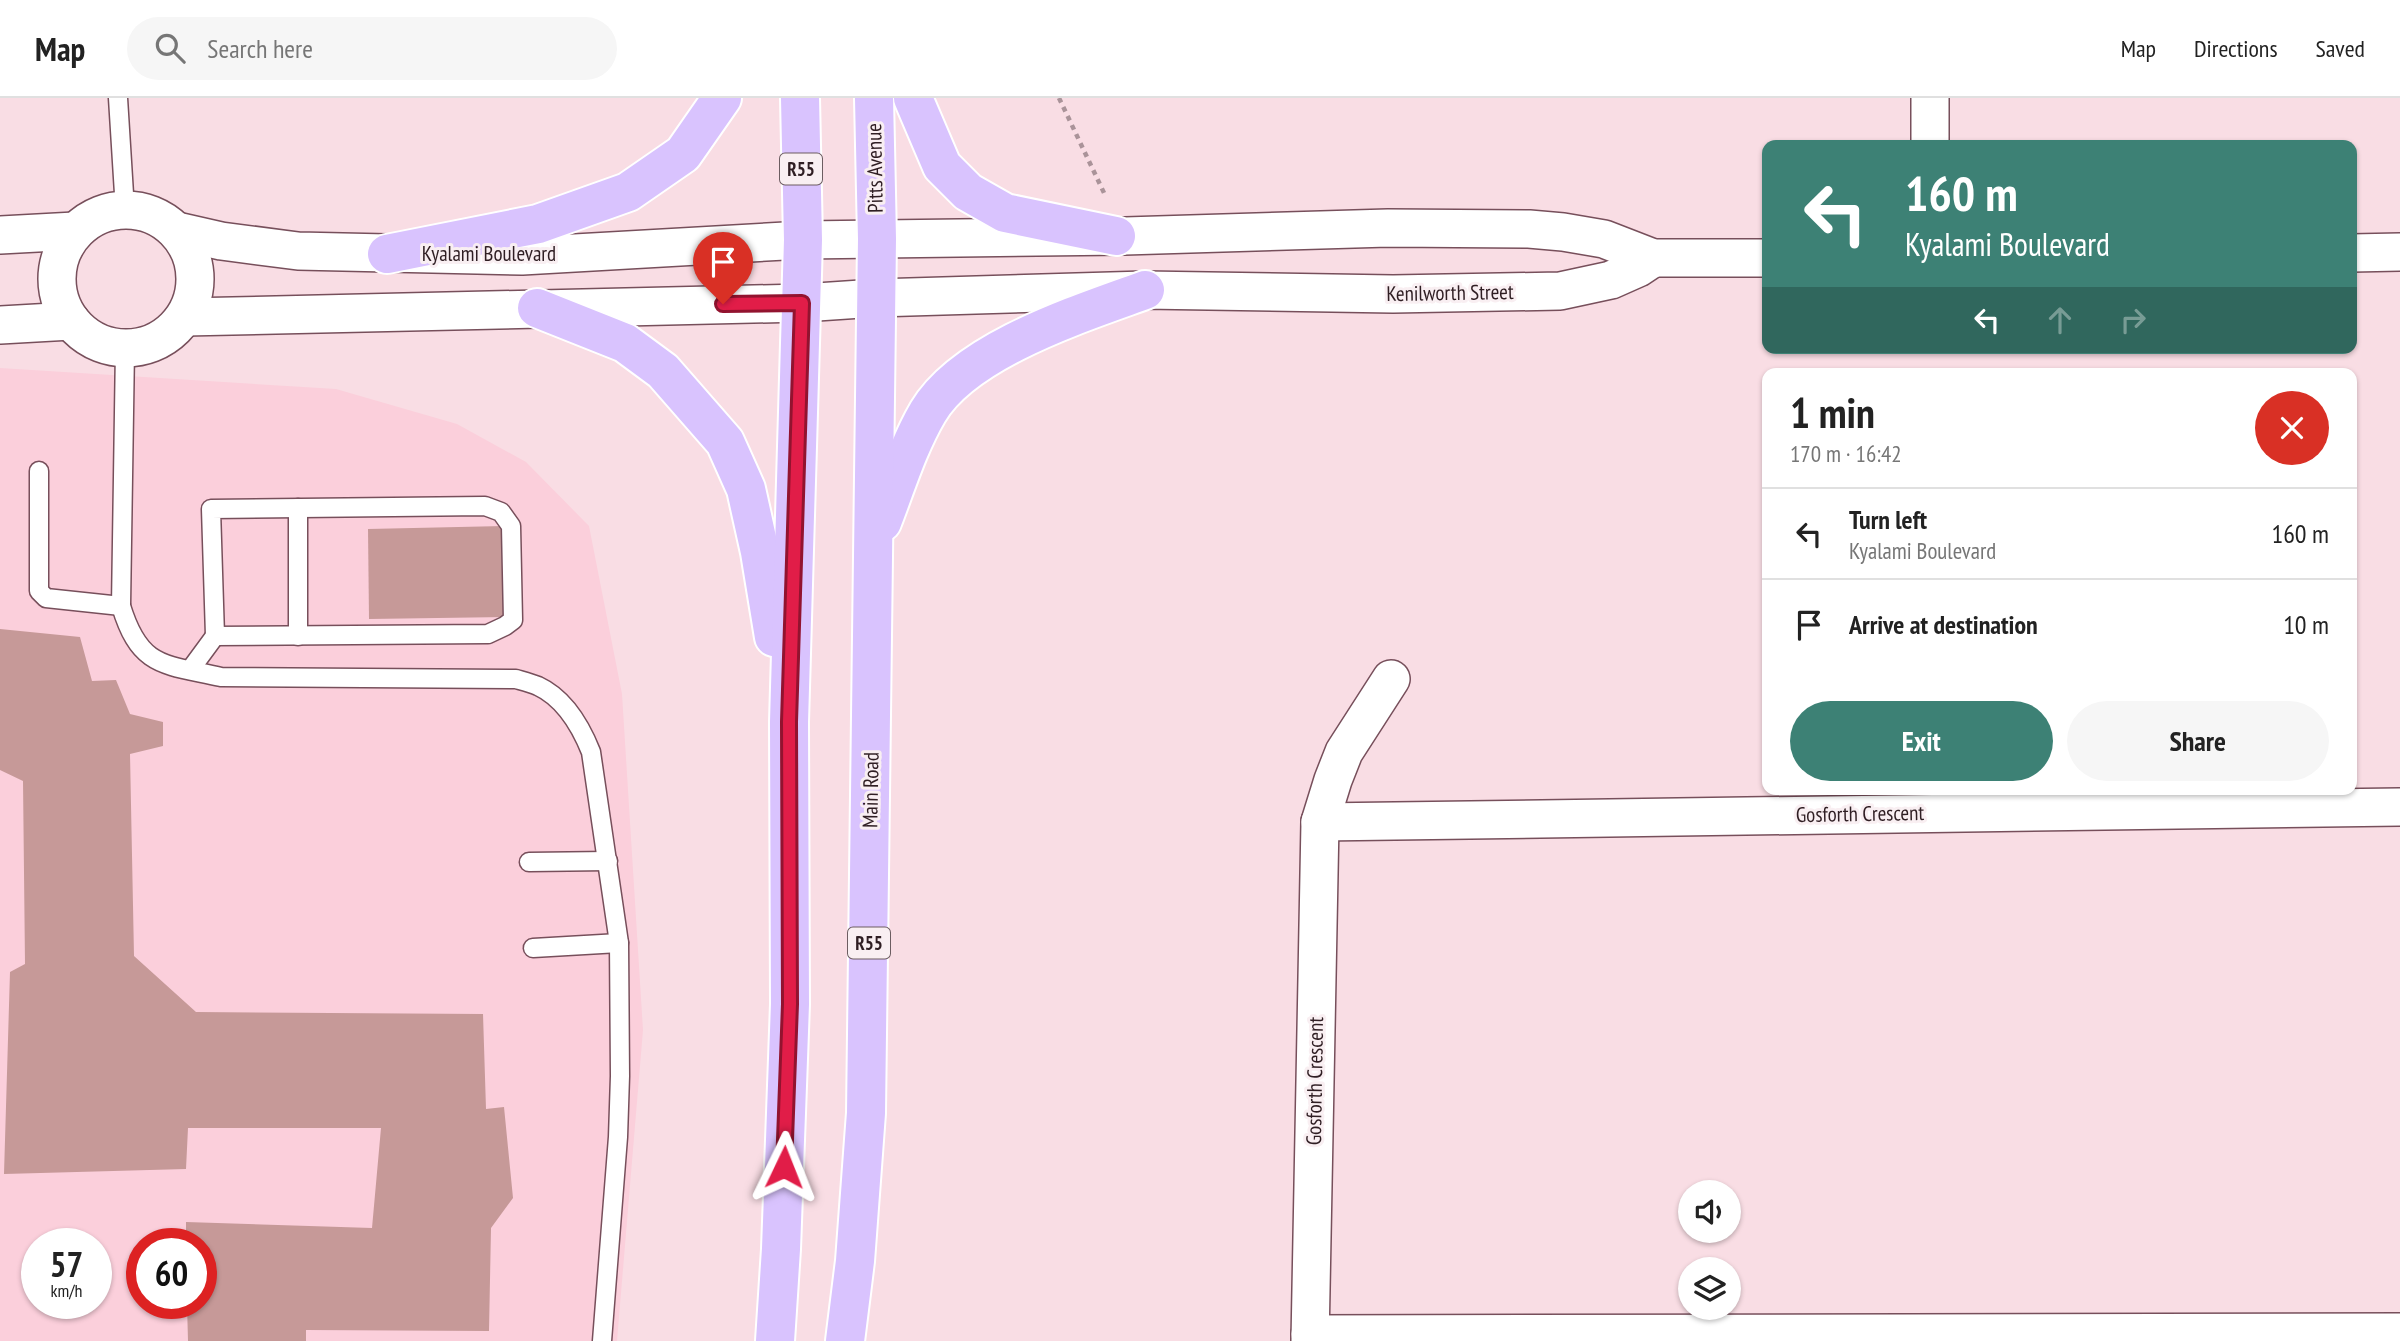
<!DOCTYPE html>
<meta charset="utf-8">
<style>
body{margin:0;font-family:"PT Sans Narrow",sans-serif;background:#f6f6f6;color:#222;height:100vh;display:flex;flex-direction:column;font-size:26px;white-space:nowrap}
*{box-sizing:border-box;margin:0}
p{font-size:23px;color:#767676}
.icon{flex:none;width:38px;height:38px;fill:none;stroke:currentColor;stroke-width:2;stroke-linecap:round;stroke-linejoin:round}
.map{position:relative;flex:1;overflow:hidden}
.sheet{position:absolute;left:1762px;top:270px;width:595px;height:427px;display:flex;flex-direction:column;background:#fff;border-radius:14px;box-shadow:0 2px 5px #0004}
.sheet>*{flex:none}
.banner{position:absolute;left:1762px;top:42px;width:595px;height:214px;border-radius:14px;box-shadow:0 2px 5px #0004;background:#3d8175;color:#fff;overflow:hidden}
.tools{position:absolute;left:1678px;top:1082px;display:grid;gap:14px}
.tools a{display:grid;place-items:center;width:63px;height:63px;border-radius:50%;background:#fff;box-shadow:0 2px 5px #0004;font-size:35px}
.speed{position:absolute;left:21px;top:1130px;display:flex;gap:14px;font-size:35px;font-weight:700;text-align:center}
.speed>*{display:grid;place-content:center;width:91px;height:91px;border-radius:50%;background:#fff;box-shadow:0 2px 5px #0004;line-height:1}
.speed small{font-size:18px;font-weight:400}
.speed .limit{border:10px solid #d22;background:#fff;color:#111}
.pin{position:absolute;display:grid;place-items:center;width:60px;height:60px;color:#fff;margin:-72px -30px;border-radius:50% 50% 50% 0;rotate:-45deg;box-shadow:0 0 7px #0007}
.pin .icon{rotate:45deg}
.me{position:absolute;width:77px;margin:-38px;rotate:2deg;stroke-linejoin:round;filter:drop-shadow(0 0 5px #0008)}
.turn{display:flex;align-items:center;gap:24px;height:147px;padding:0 28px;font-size:32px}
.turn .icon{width:91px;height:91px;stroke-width:2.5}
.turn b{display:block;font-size:49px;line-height:60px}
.lanes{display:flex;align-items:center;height:66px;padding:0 28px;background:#0003;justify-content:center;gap:35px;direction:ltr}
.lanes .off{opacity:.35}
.round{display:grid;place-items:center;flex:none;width:74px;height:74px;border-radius:37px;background:#f6f6f6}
.headline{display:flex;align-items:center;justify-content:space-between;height:119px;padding:0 28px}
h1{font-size:42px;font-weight:800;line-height:52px}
.cta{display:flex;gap:14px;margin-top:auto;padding:14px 28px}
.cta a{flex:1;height:80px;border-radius:42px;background:#3d8175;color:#fff;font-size:28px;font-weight:800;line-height:80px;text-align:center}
.cta a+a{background:#f6f6f6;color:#222}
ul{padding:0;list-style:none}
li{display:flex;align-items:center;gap:21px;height:91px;padding:0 28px;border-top:2px solid #e0e0e0}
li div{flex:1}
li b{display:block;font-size:26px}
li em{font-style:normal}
header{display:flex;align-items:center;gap:42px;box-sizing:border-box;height:98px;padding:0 35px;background:#fff;border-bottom:2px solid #e0e0e0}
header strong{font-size:33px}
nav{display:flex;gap:38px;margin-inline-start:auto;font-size:24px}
.search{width:490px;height:63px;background:#f6f6f6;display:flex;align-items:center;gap:18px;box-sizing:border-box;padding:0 24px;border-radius:38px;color:#767676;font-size:26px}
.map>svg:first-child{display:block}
.built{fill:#fbcfdb;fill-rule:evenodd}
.building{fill:#c69998}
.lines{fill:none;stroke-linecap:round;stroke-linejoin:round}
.service-casing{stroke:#774f5b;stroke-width:21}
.minor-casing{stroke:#774f5b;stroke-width:40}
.primary-casing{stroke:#fff;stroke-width:42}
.path{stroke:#aa9399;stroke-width:4.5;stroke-dasharray:5 5;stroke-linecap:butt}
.service{stroke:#fff;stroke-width:18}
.minor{stroke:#fff;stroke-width:37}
.primary{stroke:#d9c3fe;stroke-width:38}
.route-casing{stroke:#92132f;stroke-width:18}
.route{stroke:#e11d48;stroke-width:12}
.labels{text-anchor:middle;stroke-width:6;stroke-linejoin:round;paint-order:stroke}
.shield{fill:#f9eff2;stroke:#6c5d61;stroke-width:2}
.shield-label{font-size:19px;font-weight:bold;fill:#2f1e23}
.street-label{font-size:21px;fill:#2f1e23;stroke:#f9eff2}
</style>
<header>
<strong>Map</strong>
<div class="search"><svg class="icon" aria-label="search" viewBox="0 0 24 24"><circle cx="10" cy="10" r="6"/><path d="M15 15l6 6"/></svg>Search here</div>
<nav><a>Map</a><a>Directions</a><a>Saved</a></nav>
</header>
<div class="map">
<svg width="2400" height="1243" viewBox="0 0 2400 1243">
<rect width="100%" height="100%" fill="#f9dde4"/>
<path class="built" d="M 0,270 L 336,291 L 457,326 L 526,364 L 589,428 L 622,596 L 643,932 L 617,1243 L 0,1243 ZM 37,1146 L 96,1146 L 96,1206 L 37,1206 ZM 142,1146 L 201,1146 L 201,1206 L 142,1206 Z"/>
<g class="building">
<polygon points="504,428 506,519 369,521 368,431"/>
<polygon points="0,531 80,539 92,583 116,582 130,616 163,624 163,648 130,656 134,858 196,914 483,916 486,1011 504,1009 513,1100 491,1130 489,1233 306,1232 306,1243 188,1243 187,1206 201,1206 201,1146 186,1146 186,1124 372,1130 381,1030 188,1030 186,1071 4,1076 10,874 25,866 23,683 0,672"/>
</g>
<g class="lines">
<defs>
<g id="service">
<polyline points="118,0 125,112"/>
<path d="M 125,250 L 121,508 C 140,570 163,566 221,579 L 516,581 C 523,583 531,585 538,588 C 564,600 581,629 591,654 L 619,845 L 620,978 L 618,1039 L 602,1243"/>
<polyline points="39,373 39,493 46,500 121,508"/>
<polygon points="485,408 501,414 511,428 513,522 505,528 488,536 215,538 211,411"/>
<polyline points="298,410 298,538"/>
<polyline points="190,572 215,538"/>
<polyline points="529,764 608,763"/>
<polyline points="533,850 619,845"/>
</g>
<g id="minor">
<polyline points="1930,0 1930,47"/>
<circle cx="126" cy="181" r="69"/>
<polyline points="177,133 221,143 298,153 522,158 803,142 1125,138 1388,130 1529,131 1563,134 1604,141 1653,160 1768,160"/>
<polyline points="0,137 75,133"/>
<polyline points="2352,155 2400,154"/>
<polyline points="185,219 802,205 876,200 1145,192 1393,196 1560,193 1611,182 1638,170 1653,160"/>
<polyline points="0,227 71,223"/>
<polyline points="1320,724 2400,709"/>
<polyline points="1310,1236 2400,1234"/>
<polyline points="1310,1243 1320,724 1333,682 1344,654 1391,581"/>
</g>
<g id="primary">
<polyline points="913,0 942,68 968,94 1005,115 1116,138"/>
<polyline points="387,156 538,126 628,94 683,56 722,0"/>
<polyline points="537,210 625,245 663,273 725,344 746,391 760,454 774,539"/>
<path d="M 882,424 C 896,388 908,348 928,314 C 965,252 1079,216 1145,192"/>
<polyline points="775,1243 781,1151 790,906 789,624 803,142 800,0"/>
<polyline points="845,1243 855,1163 866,1015 877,141 874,0"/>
</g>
</defs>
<use href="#service" class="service-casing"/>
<use href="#minor" class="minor-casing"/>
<use href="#primary" class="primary-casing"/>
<polyline class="path" points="1059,0 1105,97"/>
<use href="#service" class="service"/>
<use href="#minor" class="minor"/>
<use href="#primary" class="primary"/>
</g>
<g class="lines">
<defs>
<polyline id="route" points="723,206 802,205 789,624 790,906 784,1069"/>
</defs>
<use href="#route" class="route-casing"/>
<use href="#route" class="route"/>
</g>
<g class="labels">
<g class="shield">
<rect x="780" y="55.5" width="42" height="31" rx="5"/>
<rect x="848" y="829.5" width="42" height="31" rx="5"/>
</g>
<g class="shield-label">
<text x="801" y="78">R55</text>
<text x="869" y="852">R55</text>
</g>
<g class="street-label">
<text transform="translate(875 70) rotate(-91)" y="7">Pitts Avenue</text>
<text x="489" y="163">Kyalami Boulevard</text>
<text transform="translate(1450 195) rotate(-1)" y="7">Kenilworth Street</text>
<text transform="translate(871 692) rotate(-89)" y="7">Main Road</text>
<text transform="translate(1860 716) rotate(-1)" y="7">Gosforth Crescent</text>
<text transform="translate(1315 983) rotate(-89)" y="7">Gosforth Crescent</text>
</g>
</g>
</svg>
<div class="tools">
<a><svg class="icon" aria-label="sound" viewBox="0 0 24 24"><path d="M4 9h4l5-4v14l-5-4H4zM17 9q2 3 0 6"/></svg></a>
<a><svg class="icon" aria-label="layers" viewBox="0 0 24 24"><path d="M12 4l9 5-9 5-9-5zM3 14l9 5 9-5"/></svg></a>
</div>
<div class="speed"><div>57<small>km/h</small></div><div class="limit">60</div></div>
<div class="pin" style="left:723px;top:206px;background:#d93025"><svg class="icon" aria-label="arrive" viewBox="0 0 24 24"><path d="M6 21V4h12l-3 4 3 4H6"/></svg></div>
<svg class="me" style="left:784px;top:1069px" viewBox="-20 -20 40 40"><path d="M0-17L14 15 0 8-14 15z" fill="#e11d48" stroke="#fff" stroke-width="4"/></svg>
<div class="banner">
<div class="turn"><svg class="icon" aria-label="left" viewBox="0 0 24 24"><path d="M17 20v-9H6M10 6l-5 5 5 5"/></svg><div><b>160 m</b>Kyalami Boulevard</div></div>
<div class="lanes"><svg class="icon" aria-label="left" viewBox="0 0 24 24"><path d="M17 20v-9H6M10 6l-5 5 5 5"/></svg><svg class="icon off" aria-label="ahead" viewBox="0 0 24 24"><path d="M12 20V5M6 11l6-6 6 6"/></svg><svg class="icon off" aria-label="right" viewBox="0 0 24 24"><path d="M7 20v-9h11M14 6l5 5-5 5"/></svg></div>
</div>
<section class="sheet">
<div class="headline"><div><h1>1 min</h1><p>170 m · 16:42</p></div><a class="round" style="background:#d93025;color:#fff"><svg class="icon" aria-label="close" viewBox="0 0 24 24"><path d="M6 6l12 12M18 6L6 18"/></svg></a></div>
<ul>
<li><svg class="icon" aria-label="left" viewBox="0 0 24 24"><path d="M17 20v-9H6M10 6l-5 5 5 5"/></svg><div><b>Turn left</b><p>Kyalami Boulevard</p></div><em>160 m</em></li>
<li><svg class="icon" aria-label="arrive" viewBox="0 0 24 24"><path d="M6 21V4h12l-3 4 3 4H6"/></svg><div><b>Arrive at destination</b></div><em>10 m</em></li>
</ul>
<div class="cta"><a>Exit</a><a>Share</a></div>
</section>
</div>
